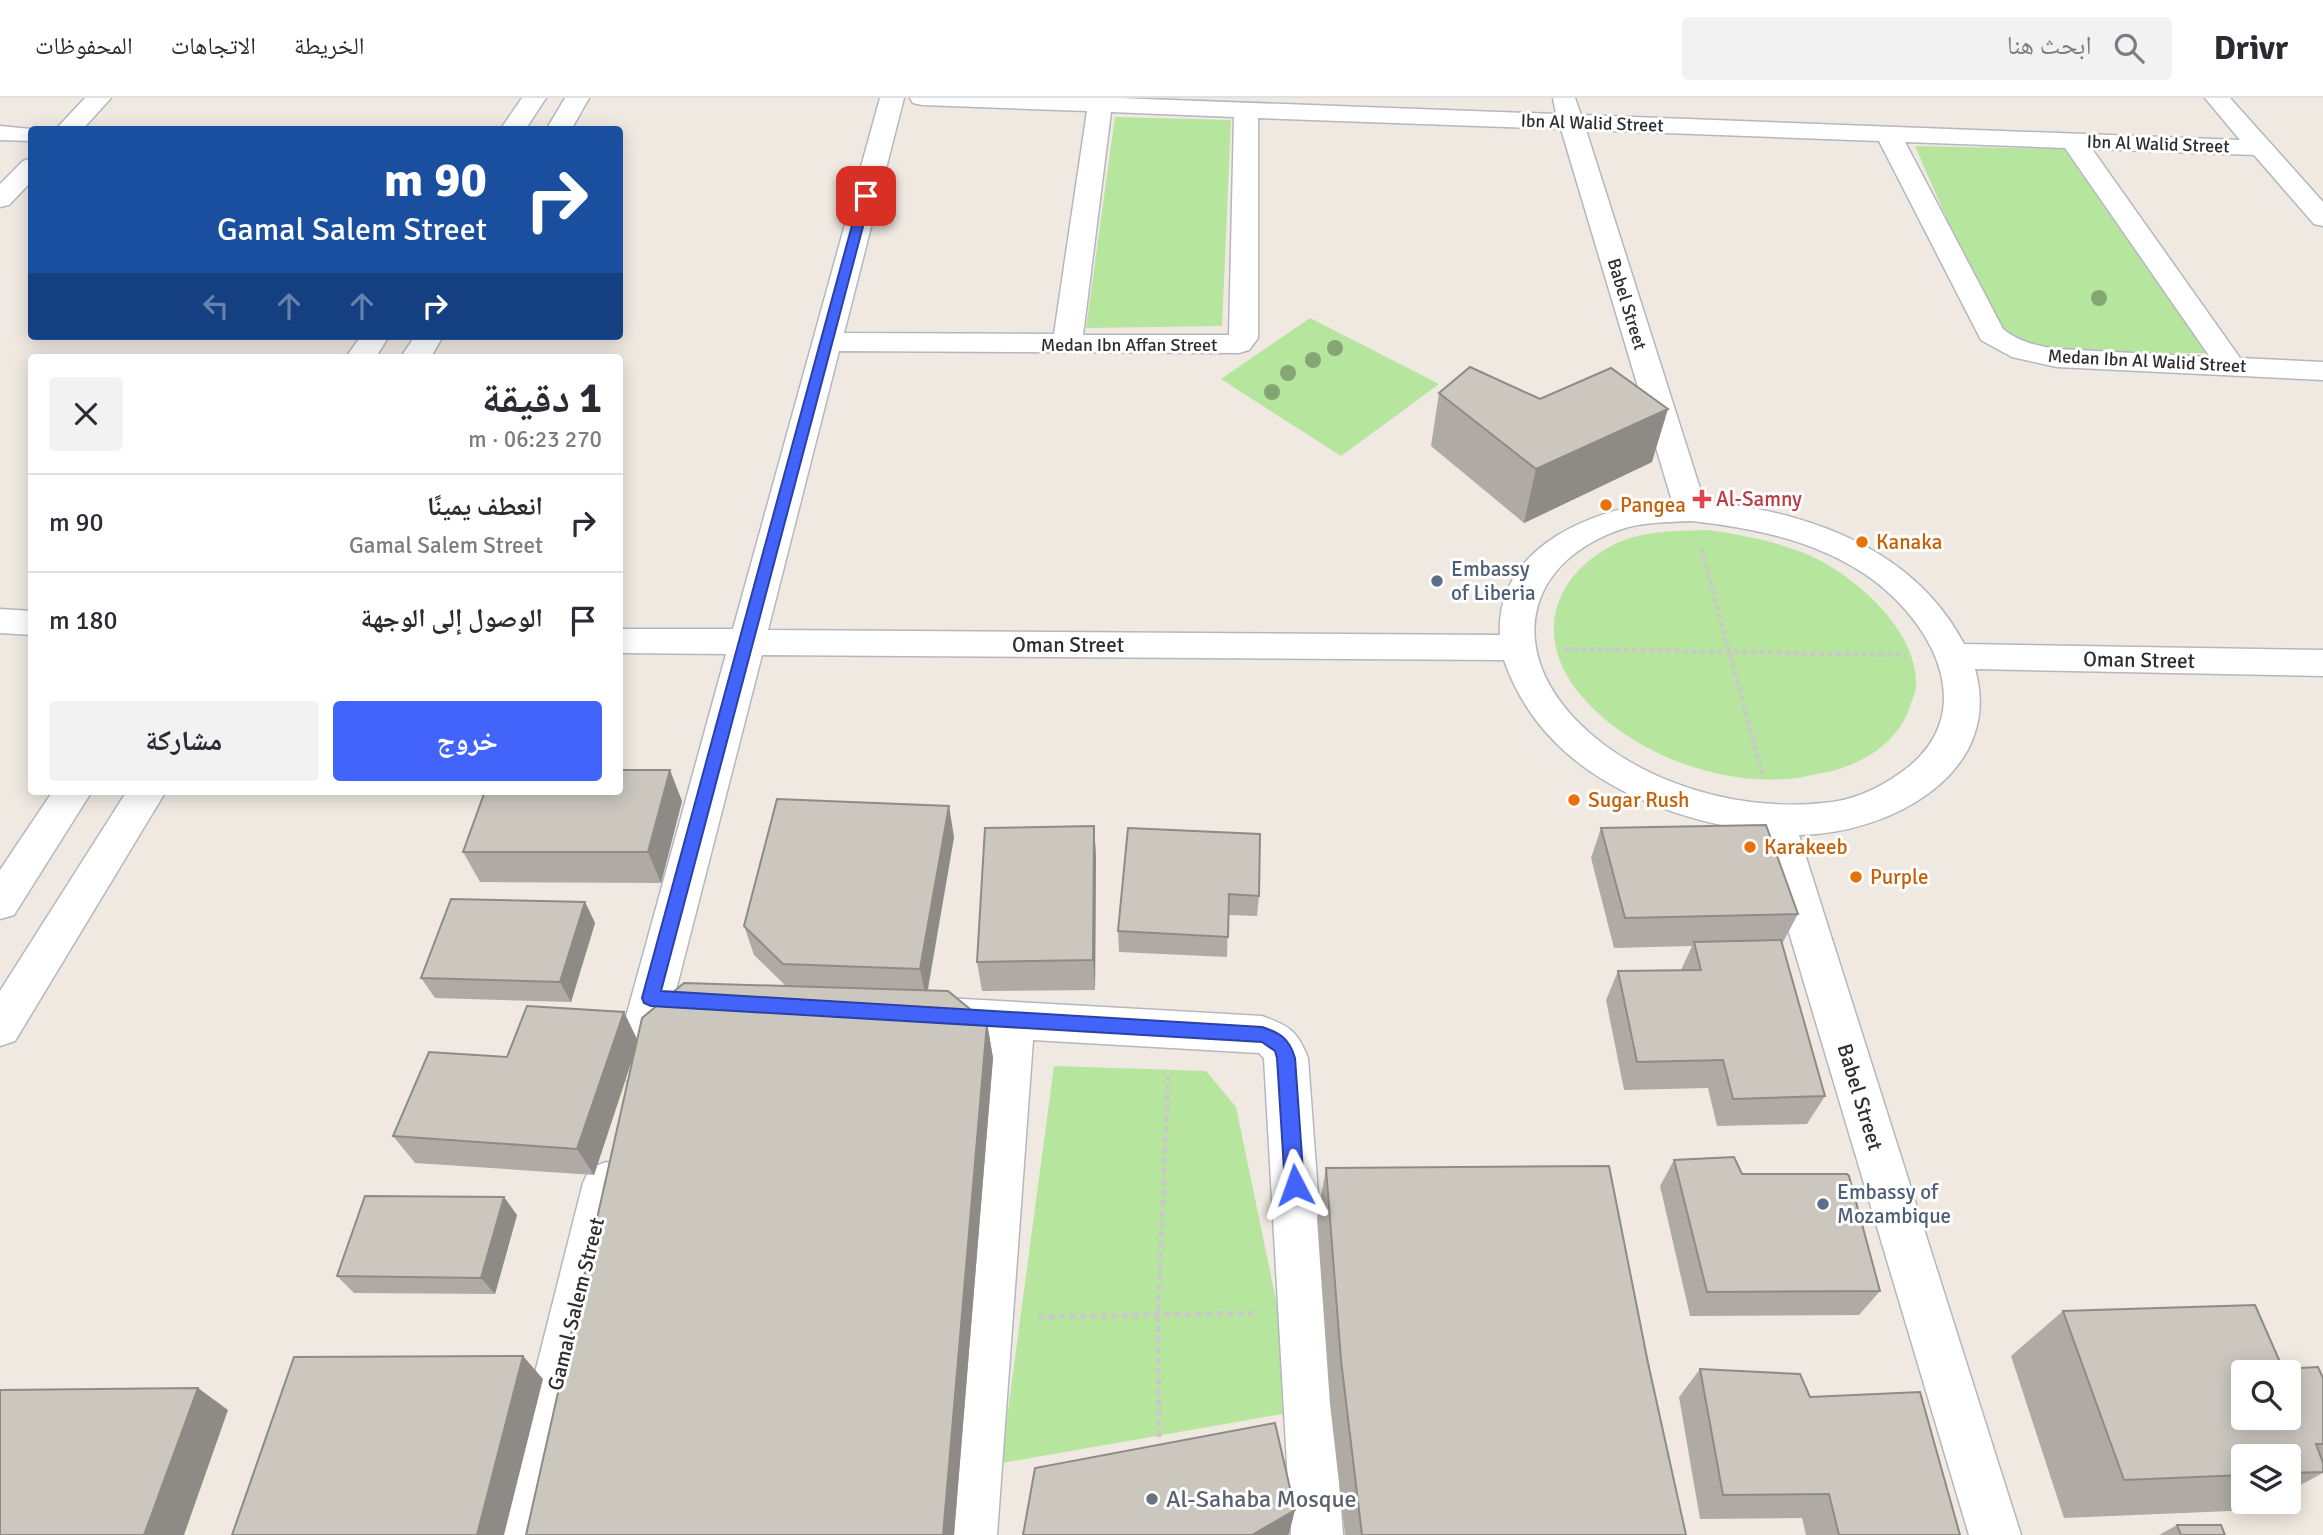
<!DOCTYPE html>
<html lang="ar">
<meta charset="utf-8">
<style>
body{margin:0;font-family:Signika,"Noto Naskh Arabic",sans-serif;background:#f2f2f3;color:#2b2b33;direction:rtl;height:100vh;display:flex;flex-direction:column;font-size:26px;white-space:nowrap}
*{box-sizing:border-box;margin:0}
p{font-size:23px;color:#7c7c81}
.icon{flex:none;width:38px;height:38px;fill:none;stroke:currentColor;stroke-width:2;stroke-linecap:round;stroke-linejoin:round}
.map{position:relative;flex:1;overflow:hidden;direction:ltr}
.drawer{position:absolute;left:28px;top:256px;width:595px;height:441px;display:flex;flex-direction:column;background:#fff;border-radius:7px;box-shadow:0 4px 18px #0003;direction:rtl}
.drawer>*{flex:none}
.top-card{position:absolute;left:28px;top:28px;width:595px;height:214px;border-radius:7px;box-shadow:0 4px 18px #0003;direction:rtl;background:#1a4fa0;color:#fff;overflow:hidden}
.tools{position:absolute;left:2231px;top:1262px;display:grid;gap:14px}
.tools a{display:grid;place-items:center;width:70px;height:70px;border-radius:7px;background:#fff;box-shadow:0 4px 18px #0003;font-size:35px}
.pin{position:absolute;display:grid;place-items:center;width:60px;height:60px;color:#fff;margin:-30px;border-radius:14px;box-shadow:0 4px 10px #0006}
.me{position:absolute;width:77px;margin:-38px;rotate:356deg;stroke-linejoin:round;filter:drop-shadow(0 0 5px #0008)}
.turn{display:flex;align-items:center;gap:24px;height:147px;padding:0 21px;font-size:32px}
.turn .icon{width:91px;height:91px;stroke-width:2.5}
.turn b{display:block;font-size:49px;line-height:60px}
.lanes{display:flex;align-items:center;height:66px;padding:0 21px;background:#0003;justify-content:center;gap:35px;direction:ltr}
.lanes .off{opacity:.35}
.round{display:grid;place-items:center;flex:none;width:74px;height:74px;border-radius:7px;background:#f2f2f3}
.head{display:flex;align-items:center;justify-content:space-between;height:119px;padding:0 21px}
h1{font-size:42px;font-weight:700;line-height:52px}
.cta{display:flex;gap:14px;margin-top:auto;padding:14px 21px}
.cta a{flex:1;height:80px;border-radius:7px;background:#4264fb;color:#fff;font-size:28px;font-weight:700;line-height:80px;text-align:center}
.cta a+a{background:#f2f2f3;color:#2b2b33}
ul{padding:0;list-style:none}
li{display:flex;align-items:center;gap:21px;height:98px;padding:0 21px;border-top:2px solid #e1e1e2}
li div{flex:1}
li b{display:block;font-size:26px}
li em{font-style:normal}
header{display:flex;align-items:center;gap:42px;box-sizing:border-box;height:98px;padding:0 35px;background:#fff;border-bottom:2px solid #e1e1e2}
header strong{font-size:33px}
nav{display:flex;gap:38px;margin-inline-start:auto;font-size:24px}
.search{width:490px;height:63px;background:#f2f2f3;display:flex;align-items:center;gap:18px;box-sizing:border-box;padding:0 24px;border-radius:7px;color:#7c7c81;font-size:26px}
.map>svg:first-child{display:block}
.green{fill:#b6e59e}
.lines{fill:none;stroke-linecap:round;stroke-linejoin:round}
.minor-casing{stroke:#b4b7c1;stroke-width:3}
.path-far1{stroke:#c9c9c9;stroke-width:4.5;stroke-dasharray:5 3.5;stroke-linecap:butt}
.path{stroke:#c9c9c9;stroke-width:5;stroke-dasharray:6 4.5;stroke-linecap:butt}
.minor{fill:#fff;fill-rule:evenodd}
.tree{fill:#84a574}
.wall{fill:#afaba4}
.shaded-wall{fill:#8e8b86}
.building{fill:#cbc7bf;stroke:#8e8b86;stroke-width:2;fill-rule:evenodd}
.route{fill:#4264fb;stroke:#2b41a3;stroke-width:2}
.health-dot{fill:#e0444e;stroke:#fff;stroke-width:2.5}
.food-dot{fill:#e8710a;stroke:#fff;stroke-width:2.5}
.service-dot{fill:#5c6f8a;stroke:#fff;stroke-width:2.5}
.worship-dot{fill:#6b7280;stroke:#fff;stroke-width:2.5}
.labels{text-anchor:middle;stroke-width:6;stroke-linejoin:round;paint-order:stroke}
.far-street-label{font-size:18px;fill:#2e2e2e;stroke:#fff}
.health-label{font-size:21px;fill:#be3a42;stroke:#fff;text-anchor:start}
.food-label{font-size:21px;fill:#c56008;stroke:#fff;text-anchor:start}
.service-label{font-size:21px;fill:#4e5e75;stroke:#fff;text-anchor:start}
.street-label{font-size:21px;fill:#2e2e2e;stroke:#fff}
.near-worship-label{font-size:24px;fill:#5b616d;stroke:#fff;text-anchor:start}
</style>
<header>
<strong>Drivr</strong>
<div class="search"><svg class="icon" aria-label="search" viewBox="0 0 24 24"><circle cx="10" cy="10" r="6"/><path d="M15 15l6 6"/></svg>ابحث هنا</div>
<nav><a>الخريطة</a><a>الاتجاهات</a><a>المحفوظات</a></nav>
</header>
<div class="map">
<svg width="2323" height="1437" viewBox="0 0 2323 1437">
<rect width="100%" height="100%" fill="#efe9e1"/>
<g class="green">
<polygon points="1115,19 1231,22 1222,228 1086,230"/>
<polygon points="1915,48 2064,51 2206,255 2055,256 1996,234"/>
<polygon points="1310,220 1439,286 1341,358 1221,281"/>
<path d="M 1709,432 C 1743,437 1774,443 1806,456 C 1853,475 1919,533 1916,588 C 1916,594 1912,602 1910,608 C 1899,645 1859,669 1822,675 C 1810,677 1798,681 1786,681 C 1715,686 1633,655 1585,602 C 1533,545 1548,480 1615,446 C 1644,432 1678,433 1709,432 Z"/>
<polygon points="1054,968 1206,973 1236,1009 1299,1313 1001,1365"/>
</g>
<g class="lines">
<defs>
<g id="minor">
<polygon points="85,0 111,0 82,32 55,32"/>
<polygon points="522,0 546,0 525,32 500,32"/>
<polygon points="565,0 589,0 571,32 546,32"/>
<path d="M 880,0 L 904,0 L 844,235 L 1054,236 L 1087,13 L 922,7 L 913,5 L 910,0 L 1118,0 L 1556,16 L 1553,0 L 1575,0 L 1581,17 L 2240,42 L 2205,0 L 2230,0 L 2323,104 L 2323,128 L 2314,126 L 2254,57 L 2092,51 L 2240,260 L 2323,264 L 2323,282 L 2057,269 L 2012,259 L 1981,242 L 1879,43 L 1586,32 L 1704,403 C 1807,414 1913,449 1964,546 L 2323,552 L 2323,578 L 1975,571 C 2005,676 1888,736 1799,737 L 2021,1437 L 1969,1437 L 1759,734 C 1652,718 1542,672 1504,562 L 762,557 L 657,966 L 650,979 L 635,985 L 620,979 L 613,966 L 726,556 L 620,555 L 620,531 L 733,531 ZM 1111,14 L 1234,19 L 1229,237 L 1083,237 ZM 1258,20 L 1561,31 L 1672,403 C 1598,408 1495,447 1500,537 L 768,532 L 839,253 L 1239,255 L 1249,252 L 1258,240 ZM 1905,44 L 2065,50 L 2210,259 L 2057,251 C 2037,248 2019,244 2003,231 ZM 1691,423 C 1755,430 1819,443 1872,481 C 1938,530 1981,620 1899,676 C 1876,692 1851,703 1823,705 C 1738,714 1636,685 1575,621 C 1505,547 1528,461 1625,430 C 1646,424 1669,424 1691,423 Z"/>
<polygon points="0,28 41,32 32,32 32,43 0,42"/>
<polygon points="32,60 32,83 9,107 0,109 0,86 23,63"/>
<polygon points="361,238 389,238 376,259 346,259"/>
<polygon points="415,238 443,238 431,259 401,259"/>
<polygon points="0,511 32,513 32,537 0,535"/>
<polygon points="53,693 92,693 14,817 0,821 0,772"/>
<polygon points="127,693 166,693 15,943 0,948 0,893"/>
<path d="M 928,899 L 1262,918 C 1289,928 1297,932 1308,960 L 1343,1437 L 1291,1437 L 1264,960 L 1259,955 L 1033,942 L 997,1437 L 945,1437 L 990,939 L 928,935 L 913,930 L 907,917 L 913,904 Z"/>
<polygon points="606,1064 622,1070 629,1085 546,1437 494,1437 583,1085 590,1070"/>
</g>
</defs>
<use href="#minor" class="minor-casing"/>
<g class="path-far1">
<polyline points="1701,450 1763,678"/>
<polyline points="1564,551 1905,557"/>
</g>
<g class="path">
<polyline points="1038,1219 1253,1215"/>
<polyline points="1159,1339 1158,1217 1168,978"/>
</g>
<use href="#minor" class="minor"/>
</g>
<g class="tree">
<circle cx="2099" cy="200" r="8"/>
<circle cx="1335" cy="250" r="8"/>
<circle cx="1313" cy="262" r="8"/>
<circle cx="1288" cy="275" r="8"/>
<circle cx="1272" cy="294" r="8"/>
</g>
<g class="wall">
<polygon points="1439,295 1540,301 1652,364 1524,425 1431,348"/>
<polygon points="682,703 661,785 480,784 463,754"/>
<polygon points="1094,728 1096,759 1095,892 982,893 977,864"/>
<polygon points="1128,730 1259,798 1257,818 1228,817 1227,859 1119,854 1118,833"/>
<polygon points="1601,730 1798,816 1782,846 1825,998 1807,1026 1717,1028 1708,990 1624,992 1606,902 1618,873 1681,872 1692,848 1614,850 1591,760"/>
<polygon points="954,739 928,892 987,925 993,960 954,1437 526,1437 634,957 594,1077 415,1065 393,1038 507,959 637,941 786,888 754,857 744,828"/>
<polygon points="585,804 595,825 571,904 435,900 421,880"/>
<polygon points="1674,1062 1742,1076 1880,1193 1859,1217 1690,1218 1660,1088"/>
<polygon points="1326,1070 1648,1265 1686,1437 1345,1437 1330,1306 1317,1121"/>
<polygon points="517,1117 495,1196 354,1195 337,1178"/>
<polygon points="2063,1213 2283,1271 2323,1280 2323,1375 2289,1393 2289,1358 2244,1358 2244,1404 2270,1404 2254,1412 2064,1420 2011,1258"/>
<polygon points="1700,1271 1810,1299 1960,1437 1806,1437 1802,1420 1700,1421 1679,1299"/>
<polygon points="2177,1427 2225,1437 2159,1437"/>
</g>
<g class="shaded-wall">
<polygon points="1668,311 1652,364 1524,425 1536,371"/>
<polygon points="670,672 682,703 661,785 648,754"/>
<polygon points="949,708 954,739 926,900 920,871"/>
<polygon points="1094,728 1096,759 1095,892 1093,862"/>
<polygon points="585,804 595,825 571,904 560,884"/>
<polygon points="624,914 638,943 594,1077 577,1051"/>
<polygon points="987,925 993,960 954,1437 943,1437"/>
<polygon points="504,1099 517,1117 495,1196 481,1180"/>
<polygon points="523,1258 543,1281 504,1437 477,1437"/>
<polygon points="198,1290 228,1312 184,1437 144,1437"/>
<polygon points="1295,1412 1289,1436 1288,1437 1252,1437"/>
</g>
<g class="building">
<polygon points="1470,269 1540,301 1611,270 1668,311 1536,371 1439,295"/>
<polygon points="620,672 670,672 648,754 463,754 485,693 620,693"/>
<polygon points="777,701 949,708 920,871 783,866 744,828"/>
<polygon points="1766,727 1798,816 1625,820 1601,730"/>
<polygon points="1094,728 1093,862 977,864 985,730"/>
<polygon points="1128,730 1260,736 1259,798 1229,796 1228,839 1118,833"/>
<polygon points="451,801 585,804 560,884 421,880"/>
<polygon points="1781,842 1825,998 1733,1001 1723,962 1637,964 1618,873 1701,872 1694,844"/>
<polygon points="684,885 948,893 987,925 943,1437 526,1437 642,920"/>
<polygon points="527,908 624,914 577,1051 393,1038 429,954 507,959"/>
<polygon points="1734,1059 1742,1076 1847,1076 1849,1078 1880,1193 1707,1194 1674,1062"/>
<polygon points="1609,1068 1648,1265 1686,1437 1362,1437 1341,1262 1326,1070"/>
<polygon points="365,1098 504,1099 481,1180 337,1178"/>
<path d="M 2255,1207 L 2283,1271 L 2318,1269 L 2323,1280 L 2323,1346 L 2316,1346 L 2323,1365 L 2323,1374 L 2289,1375 L 2289,1358 L 2244,1358 L 2244,1377 L 2124,1382 L 2063,1213 ZM 2244,1274 L 2289,1274 L 2289,1320 L 2244,1320 Z"/>
<polygon points="523,1258 477,1437 232,1437 294,1259"/>
<polygon points="1700,1271 1800,1276 1810,1299 1920,1294 1960,1437 1839,1437 1829,1396 1723,1397"/>
<polygon points="198,1290 144,1437 0,1437 0,1292"/>
<polygon points="1275,1325 1295,1412 1252,1437 1023,1437 1035,1370"/>
<polygon points="2177,1427 2221,1427 2225,1437 2181,1437"/>
</g>
<path class="route" d="M 866,94 L 871,98 L 661,893 L 1262,929 C 1280,935 1289,940 1295,960 L 1304,1087 L 1301,1093 L 1295,1096 L 1288,1093 L 1285,1087 L 1277,960 L 1275,953 L 1262,944 L 651,908 L 644,905 L 642,900 L 860,98 Z"/>
<path class="health-dot" d="M1698.5 390.5h7v7h7v7h-7v7h-7v-7h-7v-7h7z"/>
<g class="food-dot">
<circle cx="1606" cy="407" r="7"/>
<circle cx="1862" cy="444" r="7"/>
<circle cx="1574" cy="702" r="7"/>
<circle cx="1750" cy="749" r="7"/>
<circle cx="1856" cy="779" r="7"/>
</g>
<g class="service-dot">
<circle cx="1437" cy="483" r="7"/>
<circle cx="1823" cy="1106" r="7"/>
</g>
<circle class="worship-dot" cx="1152" cy="1401" r="7"/>
<g class="labels">
<g class="far-street-label">
<text transform="translate(1592 25) rotate(2)" y="6">Ibn Al Walid Street</text>
<text transform="translate(2158 46) rotate(2)" y="6">Ibn Al Walid Street</text>
<text transform="translate(1627 206) rotate(73)" y="6">Babel Street</text>
<text x="1129" y="253">Medan Ibn Affan Street</text>
<text transform="translate(2147 263) rotate(3)" y="6">Medan Ibn Al Walid Street</text>
</g>
<g class="health-label">
<text x="1716" y="408">Al-Samny</text>
</g>
<g class="food-label">
<text x="1620" y="414">Pangea</text>
<text x="1876" y="451">Kanaka</text>
<text x="1588" y="709">Sugar Rush</text>
<text x="1764" y="756">Karakeeb</text>
<text x="1870" y="786">Purple</text>
</g>
<g class="service-label">
<text x="1451" y="478">Embassy<tspan x="1451" dy="24">of Liberia</tspan></text>
<text x="1837" y="1101">Embassy of<tspan x="1837" dy="24">Mozambique</tspan></text>
</g>
<g class="street-label">
<text x="1068" y="554">Oman Street</text>
<text transform="translate(2139 562) rotate(1)" y="7">Oman Street</text>
<text transform="translate(1860 999) rotate(73)" y="7">Babel Street</text>
<text transform="translate(576 1206) rotate(-76)" y="7">Gamal Salem Street</text>
</g>
<g class="near-worship-label">
<text x="1166" y="1409">Al-Sahaba Mosque</text>
</g>
</g>
</svg>
<div class="tools">
<a><svg class="icon" aria-label="search" viewBox="0 0 24 24"><circle cx="10" cy="10" r="6"/><path d="M15 15l6 6"/></svg></a>
<a><svg class="icon" aria-label="layers" viewBox="0 0 24 24"><path d="M12 4l9 5-9 5-9-5zM3 14l9 5 9-5"/></svg></a>
</div>
<div class="pin" style="left:866px;top:98px;background:#d93025"><svg class="icon" aria-label="arrive" viewBox="0 0 24 24"><path d="M6 21V4h12l-3 4 3 4H6"/></svg></div>
<svg class="me" style="left:1295px;top:1087px" viewBox="-20 -20 40 40"><path d="M0-17L14 15 0 8-14 15z" fill="#4264fb" stroke="#fff" stroke-width="4"/></svg>
<div class="top-card">
<div class="turn"><svg class="icon" aria-label="right" viewBox="0 0 24 24"><path d="M7 20v-9h11M14 6l5 5-5 5"/></svg><div><b>90 m</b>Gamal Salem Street</div></div>
<div class="lanes"><svg class="icon off" aria-label="left" viewBox="0 0 24 24"><path d="M17 20v-9H6M10 6l-5 5 5 5"/></svg><svg class="icon off" aria-label="ahead" viewBox="0 0 24 24"><path d="M12 20V5M6 11l6-6 6 6"/></svg><svg class="icon off" aria-label="ahead" viewBox="0 0 24 24"><path d="M12 20V5M6 11l6-6 6 6"/></svg><svg class="icon" aria-label="right" viewBox="0 0 24 24"><path d="M7 20v-9h11M14 6l5 5-5 5"/></svg></div>
</div>
<section class="drawer">
<div class="head"><div><h1>1 دقيقة</h1><p>270 m · 06:23</p></div><a class="round"><svg class="icon" aria-label="close" viewBox="0 0 24 24"><path d="M6 6l12 12M18 6L6 18"/></svg></a></div>
<ul>
<li><svg class="icon" aria-label="right" viewBox="0 0 24 24"><path d="M7 20v-9h11M14 6l5 5-5 5"/></svg><div><b>انعطف يمينًا</b><p>Gamal Salem Street</p></div><em>90 m</em></li>
<li><svg class="icon" aria-label="arrive" viewBox="0 0 24 24"><path d="M6 21V4h12l-3 4 3 4H6"/></svg><div><b>الوصول إلى الوجهة</b></div><em>180 m</em></li>
</ul>
<div class="cta"><a>خروج</a><a>مشاركة</a></div>
</section>
</div>
